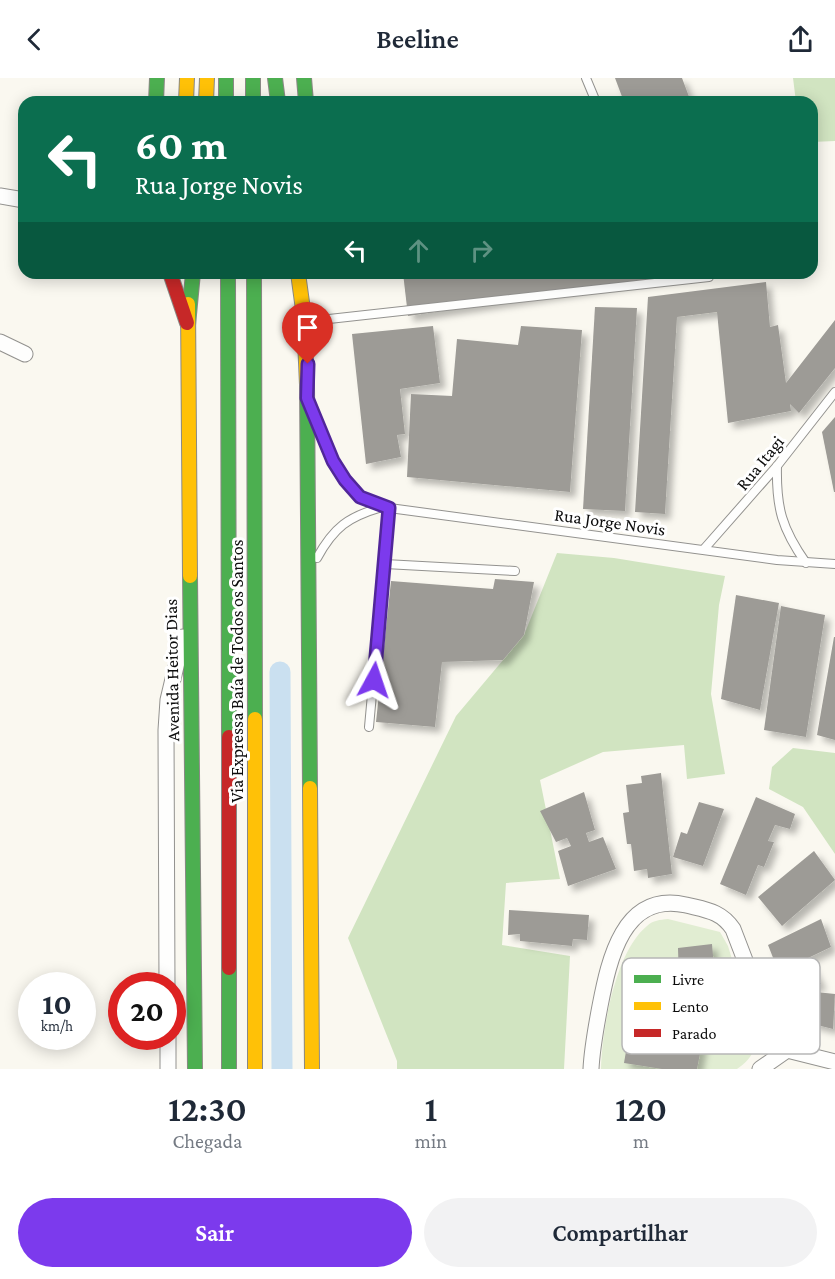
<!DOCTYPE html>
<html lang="pt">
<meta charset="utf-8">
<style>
body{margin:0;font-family:"Crimson Pro",serif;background:#f2f2f3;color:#1f2937;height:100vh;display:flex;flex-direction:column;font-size:22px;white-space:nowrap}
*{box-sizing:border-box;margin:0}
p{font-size:20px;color:#747a83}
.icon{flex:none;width:33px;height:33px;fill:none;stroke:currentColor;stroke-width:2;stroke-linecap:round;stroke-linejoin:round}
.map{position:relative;height:991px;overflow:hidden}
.panel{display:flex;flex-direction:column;background:#fff;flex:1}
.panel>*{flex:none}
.banner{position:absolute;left:18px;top:18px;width:800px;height:183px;border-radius:18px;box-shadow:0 3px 15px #0003;background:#0b6e4f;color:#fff;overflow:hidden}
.speed{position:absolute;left:18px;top:894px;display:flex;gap:12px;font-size:30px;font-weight:700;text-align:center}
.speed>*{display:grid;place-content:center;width:78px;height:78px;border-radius:50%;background:#fff;box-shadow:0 3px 15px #0003;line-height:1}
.speed small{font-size:15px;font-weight:400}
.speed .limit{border:9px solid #d22;background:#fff;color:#111}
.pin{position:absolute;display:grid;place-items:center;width:51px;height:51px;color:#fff;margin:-62px -26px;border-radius:50% 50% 50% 0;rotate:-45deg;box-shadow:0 0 6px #0007}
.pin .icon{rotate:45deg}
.me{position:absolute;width:66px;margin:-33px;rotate:5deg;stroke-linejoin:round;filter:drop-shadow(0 0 4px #0008)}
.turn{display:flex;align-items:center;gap:21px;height:126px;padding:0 18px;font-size:27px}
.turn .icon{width:78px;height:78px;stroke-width:2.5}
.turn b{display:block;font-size:42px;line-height:51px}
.lanes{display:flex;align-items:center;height:57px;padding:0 18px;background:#0003;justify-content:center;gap:30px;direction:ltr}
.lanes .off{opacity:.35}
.eta{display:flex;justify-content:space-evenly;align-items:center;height:102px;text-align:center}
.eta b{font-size:36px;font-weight:600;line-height:42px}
.cta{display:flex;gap:12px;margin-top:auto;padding:12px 18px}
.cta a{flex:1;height:69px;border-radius:36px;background:#7c3aed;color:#fff;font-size:24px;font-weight:600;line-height:69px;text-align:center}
.cta a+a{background:#f2f2f3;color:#1f2937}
header{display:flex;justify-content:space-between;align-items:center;height:78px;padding:0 18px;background:#fff;font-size:27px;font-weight:600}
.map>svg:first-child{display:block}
.green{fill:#e1edd2}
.forest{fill:#d1e4c1}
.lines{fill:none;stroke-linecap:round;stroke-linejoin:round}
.canal{stroke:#cae0f0;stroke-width:21}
.building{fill:#9d9b96;filter:url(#shadow)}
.lane-casing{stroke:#93928f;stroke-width:10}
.street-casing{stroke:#93928f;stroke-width:17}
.fast-casing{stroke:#8a8985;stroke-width:16}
.slow-casing{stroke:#8a8985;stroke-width:16}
.jam-casing{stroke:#8a8985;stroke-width:16}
.lane{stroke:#fefefd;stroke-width:8}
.street{stroke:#fefefd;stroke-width:15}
.fast{stroke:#4caf50;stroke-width:14}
.slow{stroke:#ffc107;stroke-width:14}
.jam{stroke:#c62828;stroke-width:14}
.route-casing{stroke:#51269a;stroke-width:15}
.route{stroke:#7c3aed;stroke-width:10}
.labels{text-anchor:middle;stroke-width:6;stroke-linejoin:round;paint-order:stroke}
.street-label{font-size:18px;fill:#0c0c0c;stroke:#fff}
.key{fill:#fff;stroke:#b6b6b6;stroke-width:1.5}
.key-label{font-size:16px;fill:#0c0c0c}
</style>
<header><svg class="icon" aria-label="back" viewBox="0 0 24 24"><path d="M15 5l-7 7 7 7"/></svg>Beeline<svg class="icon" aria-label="share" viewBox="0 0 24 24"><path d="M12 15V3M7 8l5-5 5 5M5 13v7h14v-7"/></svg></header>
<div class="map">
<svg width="835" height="991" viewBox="0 0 835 991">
<defs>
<filter id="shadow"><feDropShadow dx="5.5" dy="5.5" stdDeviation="3" flood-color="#0004"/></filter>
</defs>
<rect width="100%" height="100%" fill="#faf8f0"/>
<path class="green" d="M 668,841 L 720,854 L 728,868 L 755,957 C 755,975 751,981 737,991 L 601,991 C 602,952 615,874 647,848 C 653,842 660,842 668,841 Z"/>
<g class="forest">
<polygon points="793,0 835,0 835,63 812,64 812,24 796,24"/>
<polygon points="557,475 614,480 725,498 719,527 711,616 725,696 687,701 684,667 603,674 540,702 560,801 506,805 502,867 570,878 564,991 397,991 397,983 348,860 456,638 524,557"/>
<polygon points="793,670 835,675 835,776 803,729 769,711 772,689"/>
</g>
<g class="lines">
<polyline class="canal" points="280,594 282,991"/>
</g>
<g class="building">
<polygon points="615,0 682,0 691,24 624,24"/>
<polygon points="403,195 691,195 691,196 408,238"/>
<polygon points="766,204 770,249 778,247 786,305 835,242 835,290 799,335 790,326 791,333 728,345 717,234 677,239 665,436 635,434 648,219"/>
<polygon points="595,229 637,230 625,433 583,431"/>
<polygon points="433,248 440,305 400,311 405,356 397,357 401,379 366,386 352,256"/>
<polygon points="521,248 582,252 570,414 407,399 411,316 452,318 457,261 518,267"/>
<polygon points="835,339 835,414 834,414 822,354"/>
<polygon points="495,501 534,504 524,557 503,582 442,584 435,649 376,644 391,503 493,511"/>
<polygon points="736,517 779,525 760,632 721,621"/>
<polygon points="781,528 825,537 806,659 764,652"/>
<polygon points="834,559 835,559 835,662 817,657"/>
<polygon points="661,695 672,796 648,800 647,791 634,793 631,766 627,766 623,735 629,734 626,707 642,705 641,698"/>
<polygon points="584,714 595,752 586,755 589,764 603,759 616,791 568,808 558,773 571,768 567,760 556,764 540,733"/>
<polygon points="756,719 795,736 790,751 775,747 768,763 774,764 764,789 758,787 746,817 720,806"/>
<polygon points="699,724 724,731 703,788 673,779 681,754 687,756"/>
<polygon points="814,773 835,802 782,848 758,819"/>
<polygon points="509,832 589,837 587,862 573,861 572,868 520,863 520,856 508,857"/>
<polygon points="821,841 831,869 808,880 821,906 789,920 768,867"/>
<polygon points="712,866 715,901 679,905 678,870"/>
<polygon points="637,909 710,925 697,991 662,991 624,985"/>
<polygon points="816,914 835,916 833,951 809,945"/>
</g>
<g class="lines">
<defs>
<g id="lane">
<polyline points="586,0 596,24"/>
<polyline points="311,243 709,199"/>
<path d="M 317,346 C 327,370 338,402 360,419 C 366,423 375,426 382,429"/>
<path d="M 777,388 C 776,430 782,451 806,485"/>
<polyline points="704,471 777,388 835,314"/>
<path d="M 317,480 C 334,449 348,439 382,429 L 777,482 L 835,486"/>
<polyline points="385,486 515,493"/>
<polyline points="369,649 389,430"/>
</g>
<g id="street">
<polyline points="0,118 24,122"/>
<polyline points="0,264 25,276"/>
<polyline points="167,908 166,652 168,622 183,559"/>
<polyline points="168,958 168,991"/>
<path d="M 591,991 C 592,970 596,949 600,928 C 609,882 623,813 686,827 C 706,832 721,833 733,851 L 773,955 L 787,972 L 835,984"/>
<polyline points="760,991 787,972"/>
</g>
<g id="fast">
<polyline points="226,0 226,24"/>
<polyline points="253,0 253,24"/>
<polyline points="275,0 278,24"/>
<polyline points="304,0 306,24"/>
<polyline points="156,24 157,0"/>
<polyline points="228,195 229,659"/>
<polyline points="254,195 255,641"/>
<polyline points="188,247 193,195"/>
<polyline points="307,307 310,710"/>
<polyline points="190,498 195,991"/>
<polyline points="229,890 229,991"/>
</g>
<g id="slow">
<polyline points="186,24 187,0"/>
<polyline points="206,24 207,0"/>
<polyline points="298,195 304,239 307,307"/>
<polyline points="188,226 190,498"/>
<polyline points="255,641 255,991"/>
<polyline points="310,710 312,991"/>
</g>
<g id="jam">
<polyline points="170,195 187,245"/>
<polyline points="229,659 229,890"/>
</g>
</defs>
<use href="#lane" class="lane-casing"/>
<use href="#street" class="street-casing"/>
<use href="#fast" class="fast-casing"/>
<use href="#slow" class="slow-casing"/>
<use href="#jam" class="jam-casing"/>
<use href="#lane" class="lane"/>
<use href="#street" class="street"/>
<use href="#fast" class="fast"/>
<use href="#slow" class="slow"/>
<use href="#jam" class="jam"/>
</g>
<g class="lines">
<defs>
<polyline id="route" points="308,286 307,320 333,383 345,402 360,419 389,430 374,602"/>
</defs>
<use href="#route" class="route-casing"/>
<use href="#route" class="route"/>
</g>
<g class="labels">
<g class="street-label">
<text transform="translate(760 385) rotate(-51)" y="6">Rua Itagi</text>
<text transform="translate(610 444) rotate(8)" y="6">Rua Jorge Novis</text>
<text transform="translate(172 592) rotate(-91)" y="6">Avenida Heitor Dias</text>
<text transform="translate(237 593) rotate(-90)" y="6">Via Expressa Baía de Todos os Santos</text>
</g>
</g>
<rect x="622" y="880" width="198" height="96" rx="9" class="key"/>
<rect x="634" y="897" width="27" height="8" fill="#4caf50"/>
<rect x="634" y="924" width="27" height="8" fill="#ffc107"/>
<rect x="634" y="951" width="27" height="8" fill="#c62828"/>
<g class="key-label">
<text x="672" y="907">Livre</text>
<text x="672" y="934">Lento</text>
<text x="672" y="961">Parado</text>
</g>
</svg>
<div class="speed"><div>10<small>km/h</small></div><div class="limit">20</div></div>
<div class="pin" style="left:308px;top:286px;background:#d93025"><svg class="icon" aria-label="arrive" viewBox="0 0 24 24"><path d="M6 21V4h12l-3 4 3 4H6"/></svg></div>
<svg class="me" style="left:374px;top:602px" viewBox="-20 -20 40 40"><path d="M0-17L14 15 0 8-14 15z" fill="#7c3aed" stroke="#fff" stroke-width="4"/></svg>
<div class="banner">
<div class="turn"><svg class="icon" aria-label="left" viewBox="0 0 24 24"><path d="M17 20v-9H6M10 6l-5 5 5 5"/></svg><div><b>60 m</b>Rua Jorge Novis</div></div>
<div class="lanes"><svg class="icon" aria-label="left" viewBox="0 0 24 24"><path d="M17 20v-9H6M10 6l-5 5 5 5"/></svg><svg class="icon off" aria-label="ahead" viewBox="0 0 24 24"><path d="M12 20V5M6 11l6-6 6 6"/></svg><svg class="icon off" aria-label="right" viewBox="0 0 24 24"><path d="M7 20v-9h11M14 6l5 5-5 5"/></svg></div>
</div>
</div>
<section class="panel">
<div class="eta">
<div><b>12:30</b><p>Chegada</p></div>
<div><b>1</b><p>min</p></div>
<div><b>120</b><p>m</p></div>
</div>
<div class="cta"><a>Sair</a><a>Compartilhar</a></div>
</section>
